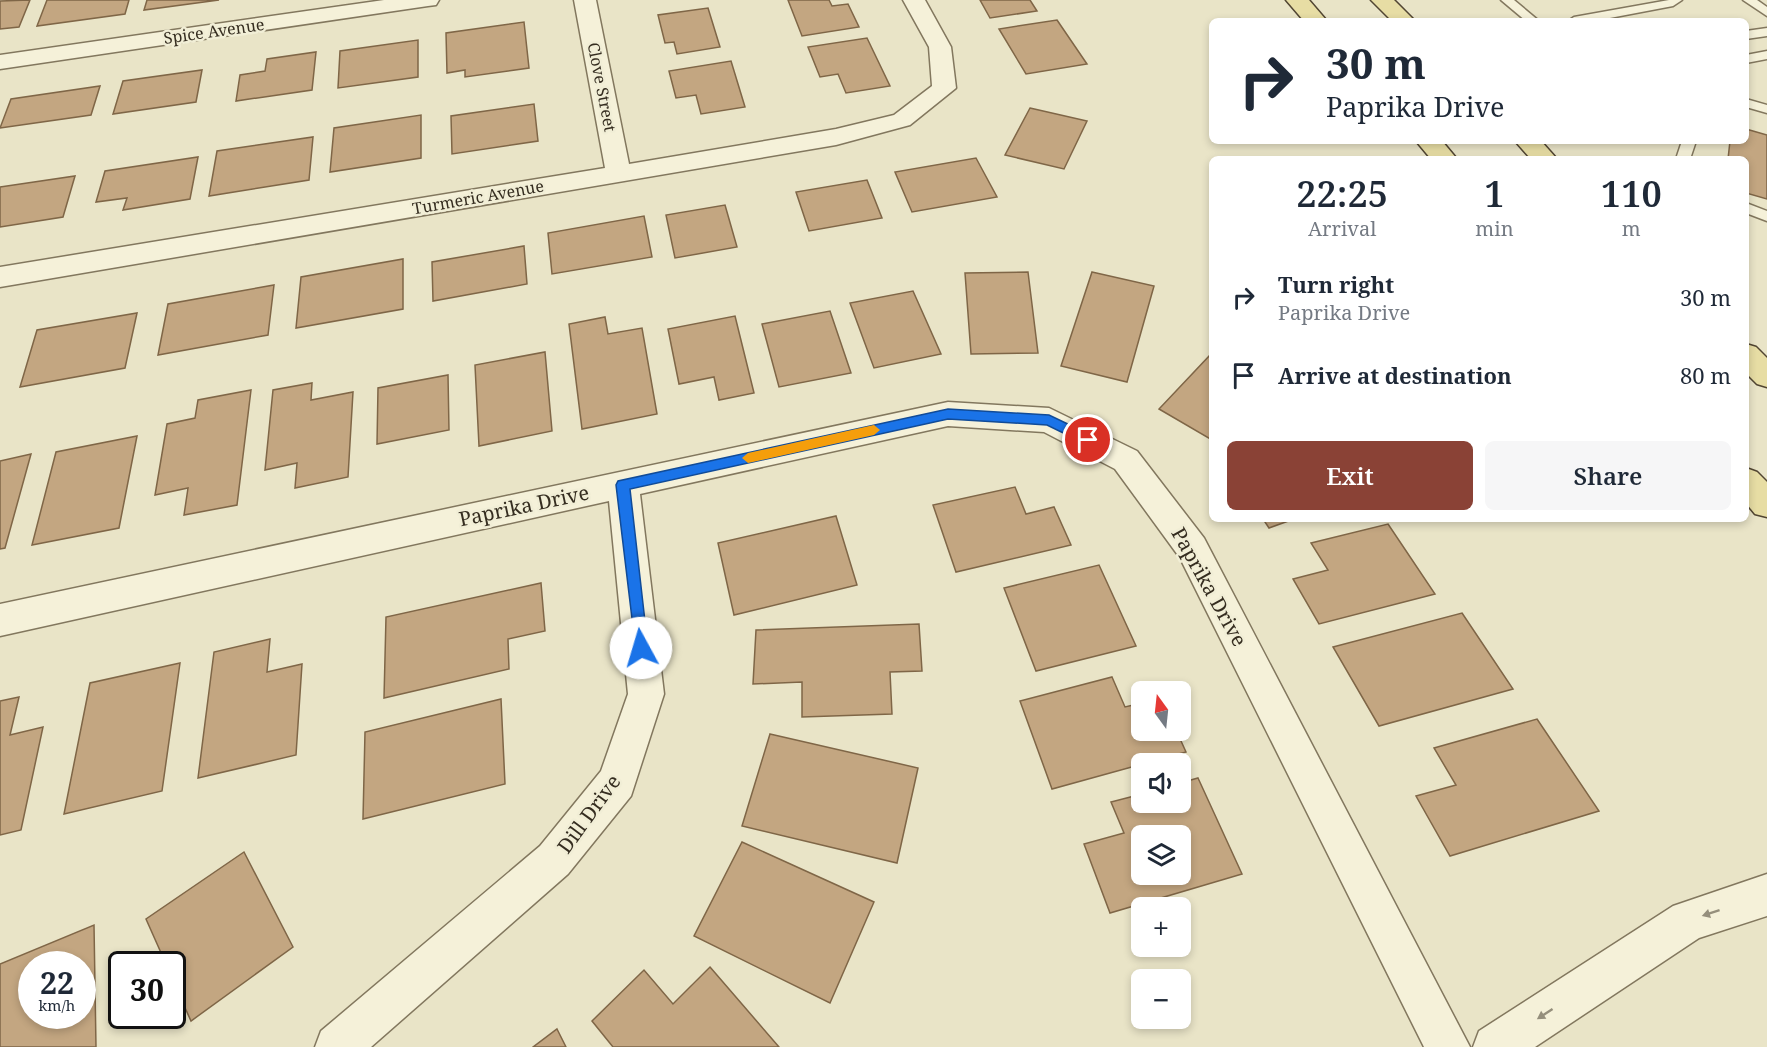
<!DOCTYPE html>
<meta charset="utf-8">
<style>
body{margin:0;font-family:"Noto Serif",serif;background:#f6f6f7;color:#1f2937;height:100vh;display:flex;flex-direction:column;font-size:22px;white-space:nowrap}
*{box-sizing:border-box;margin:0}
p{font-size:20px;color:#747a83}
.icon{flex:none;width:33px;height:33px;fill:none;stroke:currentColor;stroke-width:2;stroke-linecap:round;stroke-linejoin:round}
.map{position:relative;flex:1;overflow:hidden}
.sheet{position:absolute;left:1209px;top:156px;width:540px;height:366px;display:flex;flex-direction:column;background:#fff;border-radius:9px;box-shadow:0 3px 9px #0003}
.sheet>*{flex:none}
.top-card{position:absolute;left:1209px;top:18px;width:540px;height:126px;border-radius:9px;box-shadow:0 3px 9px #0003;background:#fff;color:#1f2937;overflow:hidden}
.needle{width:39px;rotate:345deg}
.tools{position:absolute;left:1131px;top:681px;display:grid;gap:12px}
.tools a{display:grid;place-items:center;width:60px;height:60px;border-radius:9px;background:#fff;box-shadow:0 3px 9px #0003;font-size:30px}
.speed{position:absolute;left:18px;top:951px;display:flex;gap:12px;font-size:30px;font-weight:700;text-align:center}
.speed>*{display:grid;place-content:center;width:78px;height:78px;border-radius:50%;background:#fff;box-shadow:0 3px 9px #0003;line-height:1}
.speed small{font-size:15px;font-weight:400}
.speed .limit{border:3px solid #111;border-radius:9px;background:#fff;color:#111}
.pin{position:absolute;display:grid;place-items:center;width:51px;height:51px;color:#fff;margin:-26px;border:3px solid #fff;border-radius:50%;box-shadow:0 2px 6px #0007}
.me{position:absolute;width:66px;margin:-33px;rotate:354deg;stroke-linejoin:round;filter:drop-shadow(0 0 4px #0008)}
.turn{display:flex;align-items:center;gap:21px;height:126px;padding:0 18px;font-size:27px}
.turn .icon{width:78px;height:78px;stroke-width:2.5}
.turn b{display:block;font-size:42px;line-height:51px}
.eta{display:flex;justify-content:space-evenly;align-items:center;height:102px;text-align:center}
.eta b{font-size:36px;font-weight:600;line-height:42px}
.cta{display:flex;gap:12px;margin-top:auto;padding:12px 18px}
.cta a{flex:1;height:69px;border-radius:9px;background:#8a4236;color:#fff;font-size:24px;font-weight:600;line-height:69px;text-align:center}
.cta a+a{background:#f6f6f7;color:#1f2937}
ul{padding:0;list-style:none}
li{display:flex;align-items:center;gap:18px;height:78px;padding:0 18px}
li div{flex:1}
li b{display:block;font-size:22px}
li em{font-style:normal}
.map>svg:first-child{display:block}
.building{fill:#c3a681;stroke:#7f6647;stroke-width:1.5;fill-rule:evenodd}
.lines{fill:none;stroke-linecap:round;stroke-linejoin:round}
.lane-casing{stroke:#82775e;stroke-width:3}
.street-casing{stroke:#82775e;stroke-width:3}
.primary-casing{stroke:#514532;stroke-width:3}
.lane{fill:#f5f1d9;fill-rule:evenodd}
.street{fill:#f5f1d9;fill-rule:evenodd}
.primary{fill:#e7dda4;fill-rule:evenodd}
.oneway{fill:#958f7c}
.route{fill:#1a73e8;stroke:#114b97;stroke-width:1.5}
.slow{fill:#f59e0b}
.labels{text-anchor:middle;stroke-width:5;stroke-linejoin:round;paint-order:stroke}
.far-street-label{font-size:16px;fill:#352d20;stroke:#f1eed6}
.street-label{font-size:20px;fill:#352d20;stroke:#f1eed6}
</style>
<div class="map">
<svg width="1767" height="1047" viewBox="0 0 1767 1047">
<rect width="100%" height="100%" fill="#e9e4c7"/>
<g class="building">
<polygon points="30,0 19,27 0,29 0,1"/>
<polygon points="47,0 129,0 125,14 37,26"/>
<polygon points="147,0 219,0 144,10"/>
<polygon points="788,0 829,0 832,6 848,4 859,27 802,36"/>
<polygon points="980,0 1030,0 1037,11 990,18"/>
<polygon points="708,8 720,47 677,54 674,42 665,43 658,15"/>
<polygon points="1057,20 1087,64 1026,74 999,29"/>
<polygon points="524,22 529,68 465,77 465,70 447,73 446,33"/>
<polygon points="867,38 890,86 846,93 838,74 820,77 808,47"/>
<polygon points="418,40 418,77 338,88 340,51"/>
<polygon points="316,52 312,90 236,101 240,75 265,71 267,59"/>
<polygon points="731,61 745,107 701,114 696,95 676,98 669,71"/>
<polygon points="202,70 196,102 113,114 123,81"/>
<polygon points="100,86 91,115 0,128 11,99"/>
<polygon points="534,104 538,141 452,154 451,116"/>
<polygon points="1030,108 1087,121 1064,169 1005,155"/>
<polygon points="421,115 421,158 330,172 334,128"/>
<polygon points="1746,129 1767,135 1767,199 1746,193 1746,159 1728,159 1730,141 1746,141"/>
<polygon points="313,137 309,180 209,196 217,151"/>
<polygon points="198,157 190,199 123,210 127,198 96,202 105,171"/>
<polygon points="976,158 997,197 912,212 895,172"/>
<polygon points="75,176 63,217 0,227 0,187"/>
<polygon points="867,180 882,218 809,231 796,192"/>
<polygon points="725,205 737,247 675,258 666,215"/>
<polygon points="644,216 652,257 552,274 548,233"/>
<polygon points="524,246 527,284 433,301 432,262"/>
<polygon points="403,259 403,309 296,328 301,277"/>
<polygon points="1028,272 1038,353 971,354 965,273"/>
<polygon points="1092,272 1154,286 1127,382 1061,366"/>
<polygon points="274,285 268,335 158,355 168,304"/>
<polygon points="913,291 941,354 874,368 850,303"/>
<polygon points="830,311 851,373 779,387 762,324"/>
<polygon points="137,313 125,368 20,387 37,330"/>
<polygon points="735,316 754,393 719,400 714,377 679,384 668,329"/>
<polygon points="605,317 608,334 642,328 657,414 582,429 569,324"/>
<polygon points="545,352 552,431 479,446 475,365"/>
<polygon points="1212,353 1212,440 1159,409"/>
<polygon points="448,375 449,430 377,444 378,388"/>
<polygon points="312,383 311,400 353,392 348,477 295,488 297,463 265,470 273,390"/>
<polygon points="251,390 237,505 184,515 188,488 155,495 167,424 195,418 198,400"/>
<polygon points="137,436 119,528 32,545 56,452"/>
<polygon points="31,454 5,548 0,549 0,461"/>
<polygon points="1015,487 1026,514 1054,507 1071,545 956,572 933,505"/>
<polygon points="836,516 857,585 734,615 718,543"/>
<polygon points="1263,519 1294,519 1269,528"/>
<polygon points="1388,524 1435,594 1319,624 1293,579 1328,570 1311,543"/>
<polygon points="1099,565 1136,646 1036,671 1004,588"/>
<polygon points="541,583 545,631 508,639 509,669 384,698 386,617"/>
<polygon points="1462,613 1513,689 1379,726 1333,647"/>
<polygon points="919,624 922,671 890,672 892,714 802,717 802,682 753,684 756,630"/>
<polygon points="270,639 267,672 302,664 296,755 198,778 214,652"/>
<polygon points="180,663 162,791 64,814 90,683"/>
<polygon points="1112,677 1125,707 1142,703 1142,730 1176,730 1186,752 1052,789 1020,701"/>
<polygon points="19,697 10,735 43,727 21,830 0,835 0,701"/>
<polygon points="501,699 505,784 363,819 365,732"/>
<polygon points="1537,719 1599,811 1450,856 1416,796 1456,785 1434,748"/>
<polygon points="770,734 918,768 897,863 742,826"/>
<path d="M 1198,778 L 1242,874 L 1110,913 L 1084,844 L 1124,833 L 1111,802 L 1142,794 L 1142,802 L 1180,802 L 1180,783 ZM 1142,836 L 1180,836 L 1180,874 L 1142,874 Z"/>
<polygon points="742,842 874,902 830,1003 694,936"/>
<polygon points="244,852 293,947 191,1021 172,979 172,964 166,964 146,919"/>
<path d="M 94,925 L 96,1047 L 0,1047 L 0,964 ZM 32,964 L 82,964 L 82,1016 L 32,1016 Z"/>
<polygon points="710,967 779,1047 613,1047 592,1021 644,970 673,1004"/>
<polygon points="557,1029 566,1047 533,1047"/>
</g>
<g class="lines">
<defs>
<g id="lane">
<polygon points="1501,0 1514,0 1539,21 1526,21"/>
<polygon points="1669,0 1682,0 1673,6 1594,21 1568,21 1574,17"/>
<polygon points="1743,0 1757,0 1767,7 1767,16"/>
<polygon points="1767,28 1767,36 1746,39 1746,31"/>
<polygon points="1767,51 1767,59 1746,63 1746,55"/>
<polygon points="1746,99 1767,105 1767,113 1746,107"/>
<polygon points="1682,141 1696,141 1690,159 1676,159"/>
<polygon points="1746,203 1767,211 1767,221 1746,213"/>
</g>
<g id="street">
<polygon points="384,0 439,0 436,5 428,6 0,69 0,55"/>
<polygon points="574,0 596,0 629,164 836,129 894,115 932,86 929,47 903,0 925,0 951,47 956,88 910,125 836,145 0,287 0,267 605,168"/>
<polygon points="948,402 1049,408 1137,451 1204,538 1470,1047 1424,1047 1180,558 1115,469 1044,432 948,426 640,494 664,694 631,796 568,874 371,1047 315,1047 321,1031 540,846 601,771 628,694 609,501 0,636 0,604"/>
<polygon points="1767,874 1767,916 1699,938 1535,1047 1473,1047 1479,1031 1673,906"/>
</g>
<g id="primary">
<polygon points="1286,0 1309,0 1327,21 1304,21"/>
<polygon points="1371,0 1394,0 1415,21 1392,21"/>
<polygon points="1416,141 1442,141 1457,159 1431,159"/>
<polygon points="1515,141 1541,141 1557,159 1531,159"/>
<polygon points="1746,344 1756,347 1767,358 1767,387 1757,384 1746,373"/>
<polygon points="1746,468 1757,472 1767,482 1767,517 1755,514 1746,503"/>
</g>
</defs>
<use href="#lane" class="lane-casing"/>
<use href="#street" class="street-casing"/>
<use href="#primary" class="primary-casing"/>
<use href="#lane" class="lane"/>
<use href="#street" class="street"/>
<use href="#primary" class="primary"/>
</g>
<defs><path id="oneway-solid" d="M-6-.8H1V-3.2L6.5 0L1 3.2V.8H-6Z" transform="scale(1.5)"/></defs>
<g class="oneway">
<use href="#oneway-solid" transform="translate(1711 913) rotate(162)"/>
<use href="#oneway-solid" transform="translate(1545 1014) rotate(147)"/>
</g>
<polygon class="route" points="948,409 1049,415 1093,436 1094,440 1088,445 1047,425 948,419 630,489 648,648 646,652 641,654 636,652 616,485 618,481"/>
<polygon class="slow" points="874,425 880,430 874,435 748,463 742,458 748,453"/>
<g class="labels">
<g class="far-street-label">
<text transform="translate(214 31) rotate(-8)" y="6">Spice Avenue</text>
<text transform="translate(602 87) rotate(79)" y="6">Clove Street</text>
<text transform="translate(478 197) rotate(-10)" y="6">Turmeric Avenue</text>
</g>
<g class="street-label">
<text transform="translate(524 506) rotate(-12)" y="7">Paprika Drive</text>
<text transform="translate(1209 587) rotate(61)" y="7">Paprika Drive</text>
<text transform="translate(589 814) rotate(-54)" y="7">Dill Drive</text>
</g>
</g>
</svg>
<div class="tools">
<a><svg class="needle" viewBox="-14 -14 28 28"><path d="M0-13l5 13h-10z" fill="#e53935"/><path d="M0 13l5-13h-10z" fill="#747a83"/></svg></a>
<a><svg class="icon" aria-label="sound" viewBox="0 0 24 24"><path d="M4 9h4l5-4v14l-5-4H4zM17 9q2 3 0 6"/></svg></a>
<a><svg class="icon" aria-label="layers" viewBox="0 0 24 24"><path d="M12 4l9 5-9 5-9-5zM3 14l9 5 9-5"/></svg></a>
<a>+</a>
<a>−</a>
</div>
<div class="speed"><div>22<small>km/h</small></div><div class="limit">30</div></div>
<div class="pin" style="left:1088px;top:440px;background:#d93025"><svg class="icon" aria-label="arrive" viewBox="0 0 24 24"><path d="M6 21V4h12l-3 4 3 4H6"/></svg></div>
<svg class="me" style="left:641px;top:648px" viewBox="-20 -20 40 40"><circle r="19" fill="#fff"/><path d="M0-13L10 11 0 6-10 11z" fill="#1a73e8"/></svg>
<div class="top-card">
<div class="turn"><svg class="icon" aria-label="right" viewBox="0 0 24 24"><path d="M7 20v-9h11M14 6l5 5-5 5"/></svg><div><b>30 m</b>Paprika Drive</div></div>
</div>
<section class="sheet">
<div class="eta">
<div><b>22:25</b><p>Arrival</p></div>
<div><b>1</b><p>min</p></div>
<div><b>110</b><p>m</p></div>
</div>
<ul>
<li><svg class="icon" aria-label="right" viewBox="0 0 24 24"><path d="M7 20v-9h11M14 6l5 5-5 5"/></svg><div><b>Turn right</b><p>Paprika Drive</p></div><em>30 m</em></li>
<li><svg class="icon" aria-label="arrive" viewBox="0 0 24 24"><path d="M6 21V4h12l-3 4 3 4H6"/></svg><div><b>Arrive at destination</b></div><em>80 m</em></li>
</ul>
<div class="cta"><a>Exit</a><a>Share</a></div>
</section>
</div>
